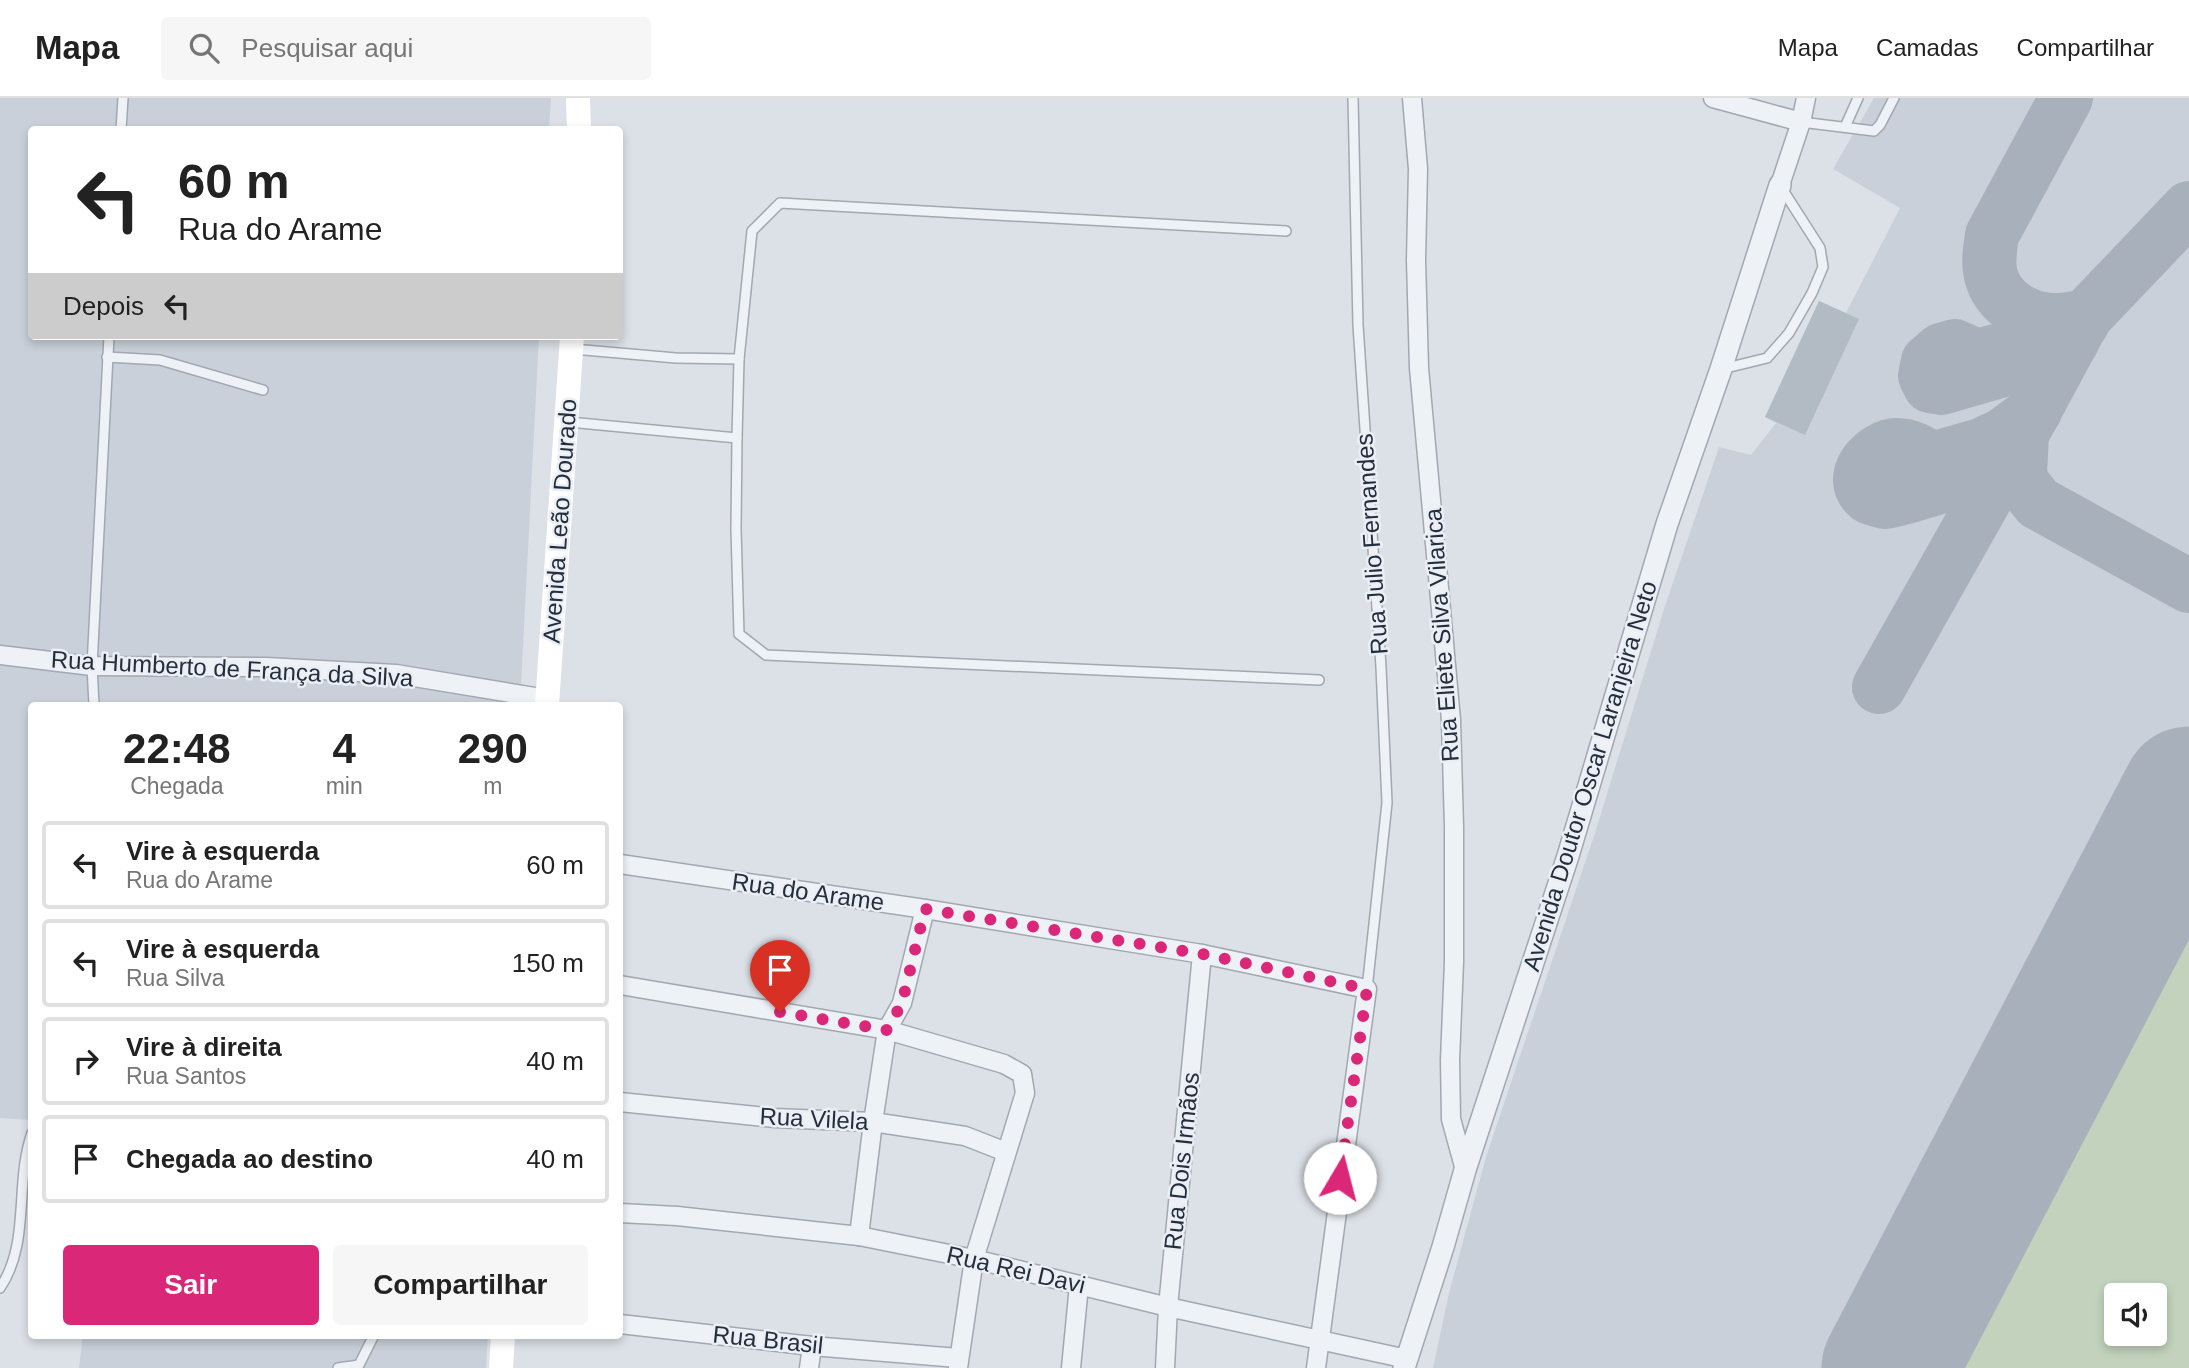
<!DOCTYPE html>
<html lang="pt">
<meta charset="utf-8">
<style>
body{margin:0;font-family:Arial,sans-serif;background:#f6f6f6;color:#222;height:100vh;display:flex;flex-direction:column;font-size:26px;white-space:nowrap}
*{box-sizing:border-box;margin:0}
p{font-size:23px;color:#767676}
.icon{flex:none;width:38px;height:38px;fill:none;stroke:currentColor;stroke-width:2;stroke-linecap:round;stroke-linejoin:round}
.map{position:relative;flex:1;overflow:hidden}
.sheet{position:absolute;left:28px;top:604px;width:595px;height:637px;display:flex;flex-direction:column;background:#fff;border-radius:7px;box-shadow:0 4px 10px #0003}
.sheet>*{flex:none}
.banner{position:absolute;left:28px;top:28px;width:595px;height:214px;border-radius:7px;box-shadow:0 4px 10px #0003;background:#fff;color:#222;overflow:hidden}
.buttons{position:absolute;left:2104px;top:1185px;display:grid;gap:14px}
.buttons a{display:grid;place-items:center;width:63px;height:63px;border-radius:7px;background:#fff;box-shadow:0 4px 10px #0003;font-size:35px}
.pin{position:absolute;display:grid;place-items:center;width:60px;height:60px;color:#fff;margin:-72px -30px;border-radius:50% 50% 50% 0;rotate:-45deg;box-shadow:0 0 7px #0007}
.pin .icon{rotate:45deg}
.me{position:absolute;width:77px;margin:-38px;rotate:8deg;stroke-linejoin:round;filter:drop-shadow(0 0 5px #0008)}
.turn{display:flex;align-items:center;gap:24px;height:147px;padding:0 35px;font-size:32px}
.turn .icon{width:91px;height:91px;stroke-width:2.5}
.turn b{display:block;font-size:49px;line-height:60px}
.then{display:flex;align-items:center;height:66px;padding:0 35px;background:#0003;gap:14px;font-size:26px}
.eta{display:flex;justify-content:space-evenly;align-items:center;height:119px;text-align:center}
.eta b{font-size:42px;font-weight:700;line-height:49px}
.button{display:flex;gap:14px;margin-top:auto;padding:14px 35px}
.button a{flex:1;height:80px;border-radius:7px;background:#db2777;color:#fff;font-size:28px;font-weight:700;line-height:80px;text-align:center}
.button a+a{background:#f6f6f6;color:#222}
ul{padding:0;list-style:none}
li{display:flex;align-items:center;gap:21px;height:88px;margin:0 14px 10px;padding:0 21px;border:4px solid #e0e0e0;border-radius:7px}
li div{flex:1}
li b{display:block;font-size:26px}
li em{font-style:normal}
header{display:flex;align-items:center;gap:42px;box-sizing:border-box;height:98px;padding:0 35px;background:#fff;border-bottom:2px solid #e0e0e0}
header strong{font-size:33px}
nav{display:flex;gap:38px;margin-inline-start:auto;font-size:24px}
.search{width:490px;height:63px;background:#f6f6f6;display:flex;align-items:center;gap:18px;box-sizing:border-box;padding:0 24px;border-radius:7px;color:#767676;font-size:26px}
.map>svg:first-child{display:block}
.built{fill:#c9d0d9;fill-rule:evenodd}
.green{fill:#c2d2bc;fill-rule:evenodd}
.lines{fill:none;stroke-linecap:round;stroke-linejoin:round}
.taxiway{stroke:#a8b0bc;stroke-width:54}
.runway{stroke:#a8b0bc;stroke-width:135}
.building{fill:#b2bac4}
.service-casing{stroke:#a1a8b1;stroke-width:12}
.minor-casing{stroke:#a1a8b1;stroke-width:21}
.tertiary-casing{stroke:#a1a8b1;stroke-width:24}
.service{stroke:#eef1f5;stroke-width:9}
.minor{stroke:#eef1f5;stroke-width:18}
.tertiary{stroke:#eef1f5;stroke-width:21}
.secondary{stroke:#fff;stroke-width:24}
.route{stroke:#db2777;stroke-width:12;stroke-dasharray:0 21.6}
.labels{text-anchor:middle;stroke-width:5;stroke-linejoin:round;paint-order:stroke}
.street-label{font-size:24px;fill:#242f3e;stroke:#ebeff5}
</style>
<header>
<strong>Mapa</strong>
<div class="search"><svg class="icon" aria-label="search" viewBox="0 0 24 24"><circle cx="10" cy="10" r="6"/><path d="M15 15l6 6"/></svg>Pesquisar aqui</div>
<nav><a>Mapa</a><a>Camadas</a><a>Compartilhar</a></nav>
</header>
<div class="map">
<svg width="2189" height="1270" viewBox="0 0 2189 1270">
<rect width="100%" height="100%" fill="#dce1e7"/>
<g class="built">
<polygon points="0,0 551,0 549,31 32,32 32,238 539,238 520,607 32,607 31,1022 0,1020"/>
<path d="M 1874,0 L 2189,0 L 2189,1270 L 1433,1270 L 1449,1195 L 1486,1059 L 1595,735 L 1664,511 L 1719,349 L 1751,357 L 1776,325 L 1765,319 L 1819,203 L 1846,215 L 1900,110 L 1833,71 ZM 2116,1197 L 2154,1197 L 2154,1236 L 2116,1236 Z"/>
<polygon points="83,1237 488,1237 486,1270 79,1270"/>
</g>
<path class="green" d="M 2189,804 L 2189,1270 L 1946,1270 ZM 2116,1197 L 2154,1197 L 2154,1236 L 2116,1236 Z"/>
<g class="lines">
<g class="taxiway">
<path d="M 2066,0 L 1992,137 C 1990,151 1987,167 1992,181 C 2000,205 2026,221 2051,222 C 2062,223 2074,220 2084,219"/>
<polyline points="2189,110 2085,219 2022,336 2020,375 2023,386 2038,405 2189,488"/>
<polyline points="2072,244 2041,261 1941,290 1930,288 1925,278 1928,263 1941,252 1955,248 1977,258 2060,236 2082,226"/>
<path d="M 1879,589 L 2022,336 C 2007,351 1993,368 1973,378 C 1963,382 1894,404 1885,404 C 1881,403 1872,401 1869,399 C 1845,380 1874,347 1897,347 C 1911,347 1921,354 1932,361 L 1981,347 L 2004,336 L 2035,313"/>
</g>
<polyline class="runway" points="1889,1270 2189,696"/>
</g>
<polygon class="building" points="1819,203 1859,221 1805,337 1765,319"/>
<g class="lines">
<defs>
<g id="service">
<polyline points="1353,0 1358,227 1381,569 1387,705 1367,891"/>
<polyline points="1801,24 1874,33 1880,27 1894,0"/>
<polyline points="1845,29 1858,0"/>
<polyline points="121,32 123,0"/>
<polyline points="573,251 676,260 739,261 752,133 780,105 1286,133"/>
<polyline points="107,259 160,262 263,292"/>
<polyline points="1722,271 1767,260 1789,235 1812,195 1823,169 1820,150 1781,89"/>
<polyline points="569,324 737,340 736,431 739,536 766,557 1319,582"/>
<polyline points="737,340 739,261"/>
<polyline points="94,607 92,568 109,238"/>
<path d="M 0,1190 C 31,1144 14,1086 32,1035"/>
<polyline points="338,1270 359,1267 374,1237"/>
</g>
<g id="minor">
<polyline points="1412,0 1418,71 1416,162 1419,270 1451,622 1454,729 1454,864 1450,962 1451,1021 1465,1072"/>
<polyline points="1713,0 1801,24"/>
<polyline points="1780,87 1801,24 1806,0"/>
<polyline points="0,557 92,568 266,569 396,576 547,601"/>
<polyline points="620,766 925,811 1202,856 1367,891 1316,1270"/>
<polyline points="620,887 887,932 1004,966 1022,976 1025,995 974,1161 958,1270"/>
<polyline points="620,1004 775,1020 873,1024 965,1038 1006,1054"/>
<polyline points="620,1115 677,1118 859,1138 974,1161 1168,1209 1407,1261"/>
<polyline points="859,1138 873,1024 887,932 902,905 925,811"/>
<polyline points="620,1226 812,1248 958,1260"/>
<polyline points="809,1270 812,1248"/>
<polyline points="1071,1270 1079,1187"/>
<polyline points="1165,1270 1168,1209 1202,856"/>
</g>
<polyline id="tertiary" points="1404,1270 1443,1149 1465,1072 1568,758 1667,426 1721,271 1780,87"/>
</defs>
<use href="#service" class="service-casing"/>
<use href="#minor" class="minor-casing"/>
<use href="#tertiary" class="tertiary-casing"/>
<use href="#service" class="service"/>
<use href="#minor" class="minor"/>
<use href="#tertiary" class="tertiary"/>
<g class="secondary">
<polyline points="578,0 579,32"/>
<polyline points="547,607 572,238"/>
<polyline points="501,1270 503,1237"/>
</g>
</g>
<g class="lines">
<polyline class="route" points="780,914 887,932 902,905 925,811 1202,856 1367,891 1340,1080"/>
</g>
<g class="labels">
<g class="street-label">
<text transform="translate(560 423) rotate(-86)" y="8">Avenida Leão Dourado</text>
<text transform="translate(1372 446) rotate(-94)" y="8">Rua Julio Fernandes</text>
<text transform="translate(1442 537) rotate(-94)" y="8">Rua Eliete Silva Vilarica</text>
<text transform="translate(232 571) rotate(3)" y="8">Rua Humberto de França da Silva</text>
<text transform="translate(1590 678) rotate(-73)" y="8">Avenida Doutor Oscar Laranjeira Neto</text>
<text transform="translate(808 794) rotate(8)" y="8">Rua do Arame</text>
<text transform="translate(814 1021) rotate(3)" y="8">Rua Vilela</text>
<text transform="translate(1182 1063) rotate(-84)" y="8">Rua Dois Irmãos</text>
<text transform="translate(1016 1172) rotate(13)" y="8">Rua Rei Davi</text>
<text transform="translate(768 1242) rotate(6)" y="8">Rua Brasil</text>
</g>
</g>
</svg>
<div class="buttons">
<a><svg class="icon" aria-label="sound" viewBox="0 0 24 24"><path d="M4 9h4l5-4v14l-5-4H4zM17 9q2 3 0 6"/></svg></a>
</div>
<div class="pin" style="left:780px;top:914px;background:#d93025"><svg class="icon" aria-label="arrive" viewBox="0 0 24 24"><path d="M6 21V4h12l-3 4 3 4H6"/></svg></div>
<svg class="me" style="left:1340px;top:1080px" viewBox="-20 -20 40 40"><circle r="19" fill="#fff"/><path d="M0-13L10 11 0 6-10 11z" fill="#db2777"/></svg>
<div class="banner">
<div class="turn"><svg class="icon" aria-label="left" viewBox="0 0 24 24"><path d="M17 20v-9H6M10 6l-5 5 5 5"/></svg><div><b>60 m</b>Rua do Arame</div></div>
<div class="then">Depois<svg class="icon" aria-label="left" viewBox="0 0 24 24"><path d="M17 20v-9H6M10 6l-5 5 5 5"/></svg></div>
</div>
<section class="sheet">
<div class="eta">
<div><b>22:48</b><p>Chegada</p></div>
<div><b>4</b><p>min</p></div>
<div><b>290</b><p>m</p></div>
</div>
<ul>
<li><svg class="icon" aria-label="left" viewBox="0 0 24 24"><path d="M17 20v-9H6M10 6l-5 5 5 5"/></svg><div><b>Vire à esquerda</b><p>Rua do Arame</p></div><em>60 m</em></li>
<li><svg class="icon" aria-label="left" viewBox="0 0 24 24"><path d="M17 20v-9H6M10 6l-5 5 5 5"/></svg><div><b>Vire à esquerda</b><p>Rua Silva</p></div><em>150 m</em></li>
<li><svg class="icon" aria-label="right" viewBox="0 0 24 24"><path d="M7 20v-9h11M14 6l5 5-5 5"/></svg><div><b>Vire à direita</b><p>Rua Santos</p></div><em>40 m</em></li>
<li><svg class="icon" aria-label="arrive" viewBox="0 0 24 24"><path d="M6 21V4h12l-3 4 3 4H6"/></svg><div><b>Chegada ao destino</b></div><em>40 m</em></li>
</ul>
<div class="button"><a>Sair</a><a>Compartilhar</a></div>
</section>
</div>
